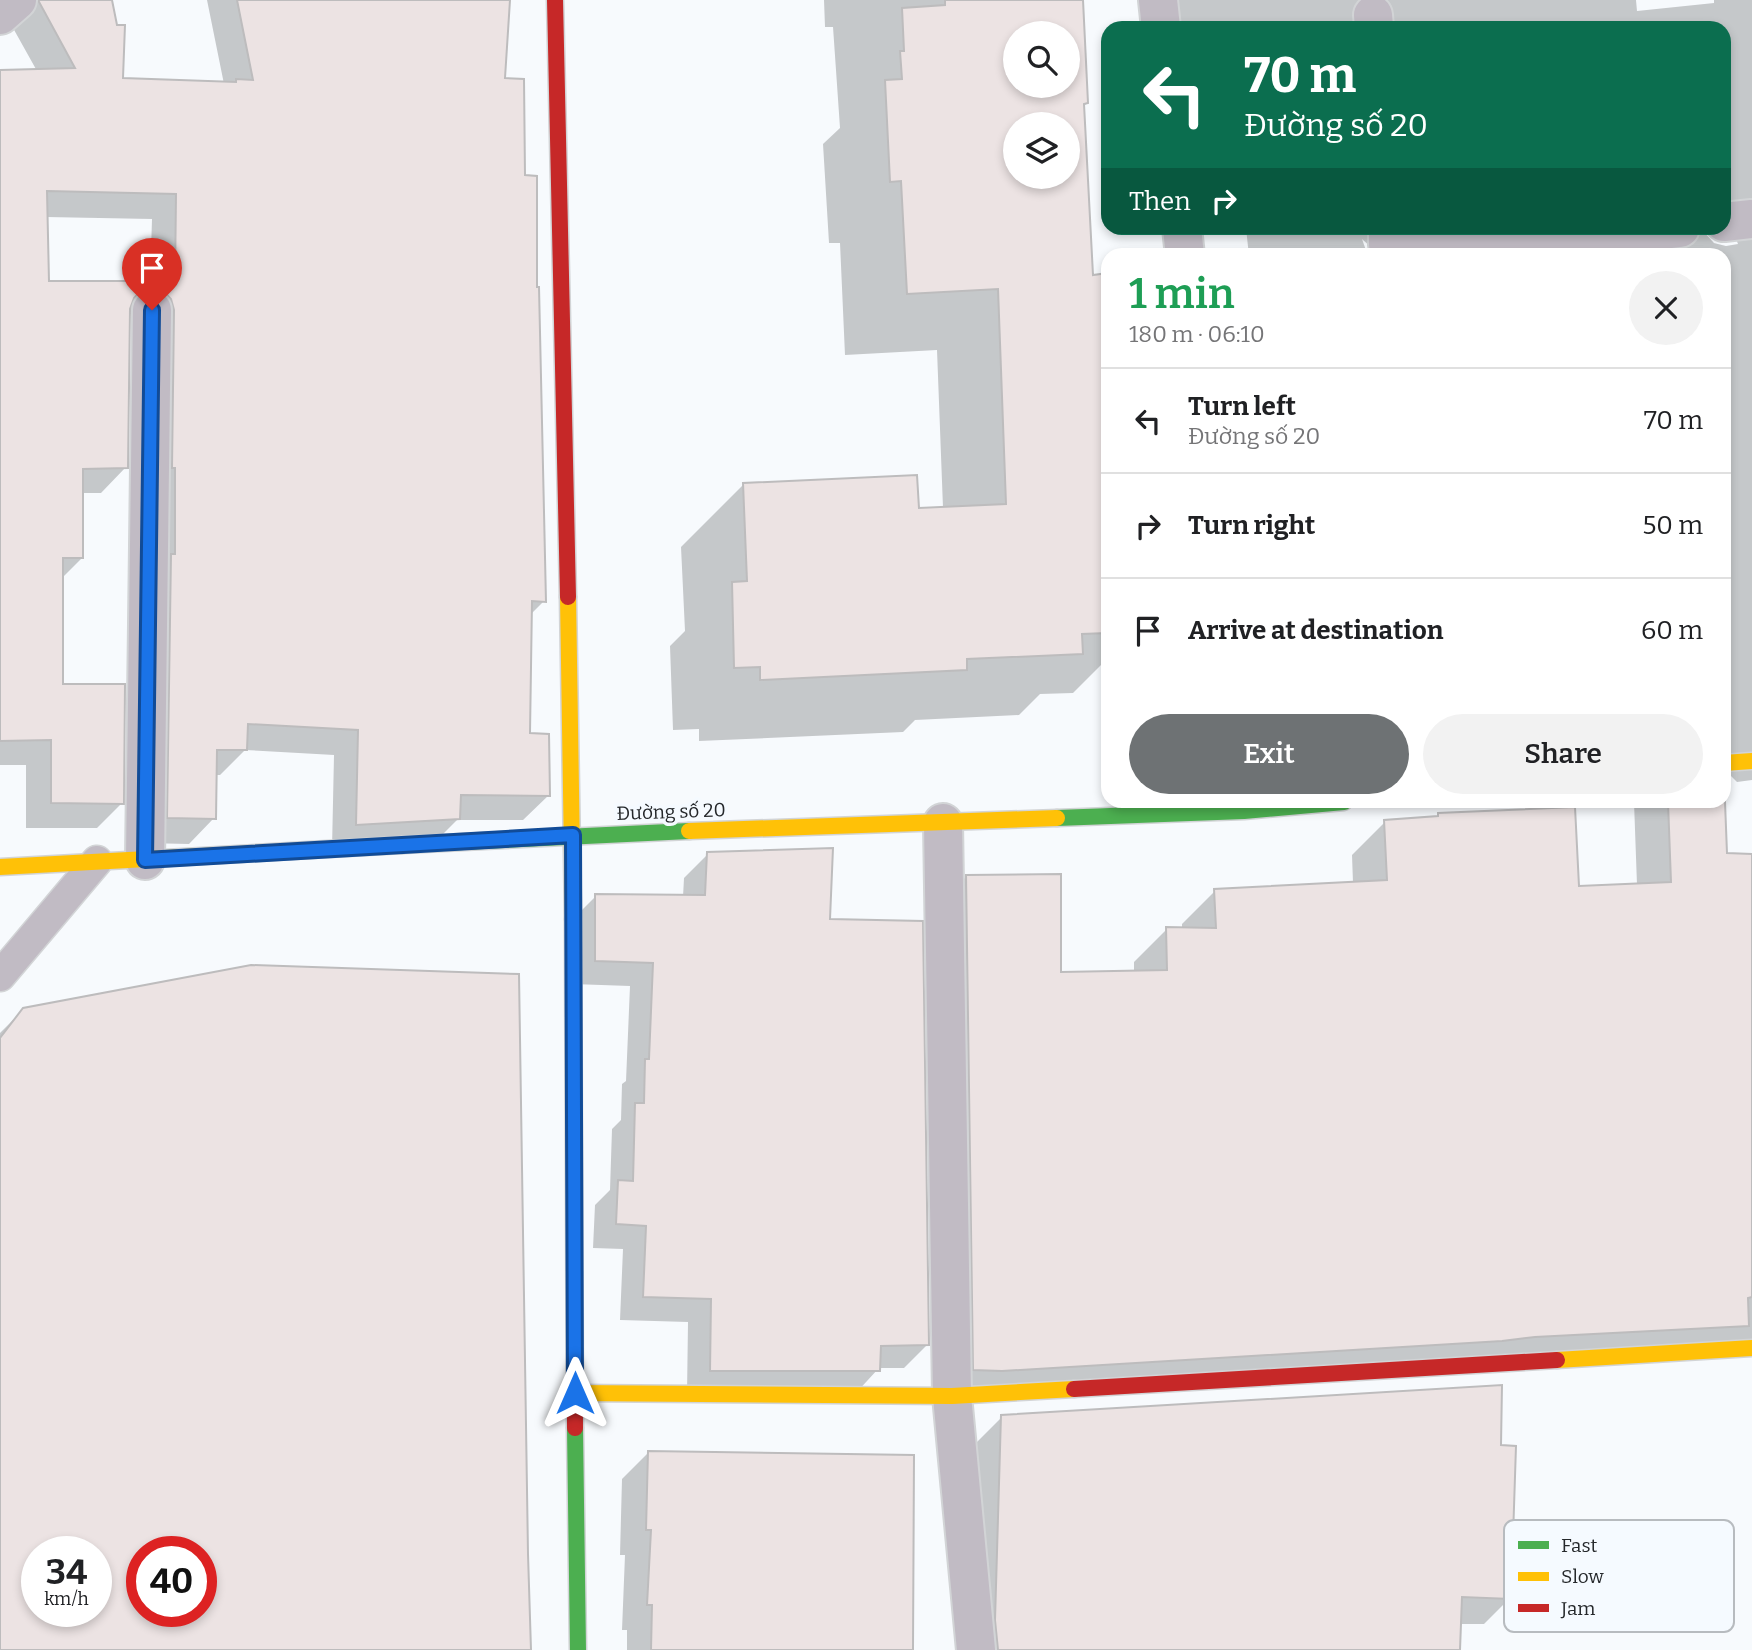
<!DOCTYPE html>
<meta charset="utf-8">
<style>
body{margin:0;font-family:Bitter,serif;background:#f2f2f2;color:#202124;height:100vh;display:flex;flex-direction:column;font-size:26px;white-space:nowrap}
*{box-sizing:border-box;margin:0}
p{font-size:23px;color:#757577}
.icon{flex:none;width:38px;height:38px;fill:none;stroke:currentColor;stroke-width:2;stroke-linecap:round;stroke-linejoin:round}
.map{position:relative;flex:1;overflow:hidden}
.side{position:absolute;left:1101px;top:248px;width:630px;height:560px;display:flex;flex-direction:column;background:#fff;border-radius:21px;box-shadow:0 4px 10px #0003}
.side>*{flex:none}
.hud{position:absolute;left:1101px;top:21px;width:630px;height:214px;border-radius:21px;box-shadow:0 4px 10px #0003;background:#0b6e4f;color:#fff;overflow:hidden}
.buttons{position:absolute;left:1003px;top:21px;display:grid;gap:14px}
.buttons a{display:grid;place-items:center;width:77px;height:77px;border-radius:50%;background:#fff;box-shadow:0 4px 10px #0003;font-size:35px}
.speed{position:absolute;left:21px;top:1536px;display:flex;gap:14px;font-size:35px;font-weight:700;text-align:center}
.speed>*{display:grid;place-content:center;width:91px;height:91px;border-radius:50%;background:#fff;box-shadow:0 4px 10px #0003;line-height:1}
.speed small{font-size:18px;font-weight:400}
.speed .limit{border:10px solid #d22;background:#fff;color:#111}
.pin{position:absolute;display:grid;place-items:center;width:60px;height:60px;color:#fff;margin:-72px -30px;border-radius:50% 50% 50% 0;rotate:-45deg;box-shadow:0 0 7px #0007}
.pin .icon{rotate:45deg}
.me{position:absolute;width:77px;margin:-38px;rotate:0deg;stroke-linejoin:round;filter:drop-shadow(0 0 5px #0008)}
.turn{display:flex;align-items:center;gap:24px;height:147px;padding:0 28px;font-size:32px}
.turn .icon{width:91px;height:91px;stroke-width:2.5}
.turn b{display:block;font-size:49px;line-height:60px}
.then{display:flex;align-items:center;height:66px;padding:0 28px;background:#0003;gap:14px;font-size:26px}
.round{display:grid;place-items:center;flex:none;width:74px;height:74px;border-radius:37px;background:#f2f2f2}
.headline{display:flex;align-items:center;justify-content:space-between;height:119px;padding:0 28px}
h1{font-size:42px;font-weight:600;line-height:52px;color:#1e9e55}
.action{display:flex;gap:14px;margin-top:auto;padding:14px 28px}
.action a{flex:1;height:80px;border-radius:42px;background:#6e7274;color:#fff;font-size:28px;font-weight:600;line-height:80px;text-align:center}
.action a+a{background:#f2f2f2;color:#202124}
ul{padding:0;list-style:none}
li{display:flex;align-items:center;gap:21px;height:105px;padding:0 28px;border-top:2px solid #e0e0e0}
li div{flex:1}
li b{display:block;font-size:26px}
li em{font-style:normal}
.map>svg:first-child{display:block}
.shadow{fill:#0003;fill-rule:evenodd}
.building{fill:#ece3e3;stroke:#bdbcbd;stroke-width:2;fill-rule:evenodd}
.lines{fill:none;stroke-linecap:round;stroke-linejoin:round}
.lane-casing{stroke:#d2d4d6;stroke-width:33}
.street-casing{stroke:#d2d4d6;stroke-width:42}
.fast-casing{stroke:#d2d4d6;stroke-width:19}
.slow-casing{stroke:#d2d4d6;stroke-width:19}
.jam-casing{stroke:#d2d4d6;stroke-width:19}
.lane{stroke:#c1bbc4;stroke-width:30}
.street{stroke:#c1bbc4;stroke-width:38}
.fast{stroke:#4caf50;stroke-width:16}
.slow{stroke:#ffc107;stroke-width:16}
.jam{stroke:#c62828;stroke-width:16}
.route-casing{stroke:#114b97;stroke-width:18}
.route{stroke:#1a73e8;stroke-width:12}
.labels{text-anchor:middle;stroke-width:7;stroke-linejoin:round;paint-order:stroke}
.street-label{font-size:19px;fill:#25282b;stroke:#f5faff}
.key{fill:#f5faff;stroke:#b7bbbf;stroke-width:2}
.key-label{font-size:19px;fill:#25282b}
</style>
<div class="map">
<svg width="1752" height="1650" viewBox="0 0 1752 1650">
<rect width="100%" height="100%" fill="#f7fafd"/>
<g class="shadow">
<path d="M 36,0 L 110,0 L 121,80 L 224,84 L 207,0 L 509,0 L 503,80 L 523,177 L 535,289 L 544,601 L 530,615 L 528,735 L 549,795 L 523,820 L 457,820 L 433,844 L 332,849 L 334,755 L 245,750 L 220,775 L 215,775 L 214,818 L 189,844 L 143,843 L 137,316 L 128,313 L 126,467 L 101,493 L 82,493 L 82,558 L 62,578 L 62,685 L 122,803 L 97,828 L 26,828 L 26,765 L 0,765 L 0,72 L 37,71 L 13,28 L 14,22 ZM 46,217 L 152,219 L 150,283 L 48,282 Z"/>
<path d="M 824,0 L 1083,0 L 1087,103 L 1083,107 L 1091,285 L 1108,314 L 1108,658 L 1073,693 L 1040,694 L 1019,715 L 915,720 L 903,732 L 699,741 L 699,729 L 673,730 L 670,646 L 685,631 L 681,547 L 743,485 L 917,509 L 943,508 L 937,350 L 845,355 L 840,243 L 829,243 L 823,144 L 840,128 L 833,27 L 825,27 ZM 1015,33 L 1068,33 L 1068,86 L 1015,86 ZM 1015,124 L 1068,124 L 1068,177 L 1015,177 Z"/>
<path d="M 1176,0 L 1636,0 L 1637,11 L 1714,3 L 1714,0 L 1752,0 L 1752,780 L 1737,782 L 1729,774 L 1724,773 L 1724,256 L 1649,256 L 1667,253 L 1664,248 L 1374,250 L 1362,239 L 1368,256 L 1249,256 L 1246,228 L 1724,228 L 1724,28 L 1180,28 ZM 1716,230 L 1736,239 L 1738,244 L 1726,246 L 1714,243 L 1703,231 Z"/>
<polygon points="1634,802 1723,802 1725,855 1752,856 1752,1347 941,1403 933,910 966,877 1059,973 1134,972 1134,962 1167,929 1182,929 1182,924 1215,891 1353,883 1352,855 1385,822 1436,817 1438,815 1578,887 1637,885"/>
<polygon points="708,854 828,921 928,1344 904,1368 879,1368 855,1394 687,1394 688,1322 620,1320 623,1249 593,1248 595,1205 610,1190 612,1129 621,1120 622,1084 626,1081 630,986 572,984 572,920 596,896 683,897 684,878"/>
<path d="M 24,1009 L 529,1650 L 0,1650 L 0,1033 ZM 37,1552 L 96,1552 L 96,1612 L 37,1612 ZM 142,1552 L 201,1552 L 201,1612 L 142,1612 Z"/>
<polygon points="1002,1417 1499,1447 1510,1598 1484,1624 1459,1624 1458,1650 970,1650 976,1443"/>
<polygon points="648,1453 912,1650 627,1650 627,1630 622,1630 625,1555 620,1555 622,1479"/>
</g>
<g class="building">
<path d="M 38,0 L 112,0 L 117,25 L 125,25 L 123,78 L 236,82 L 236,79 L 253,80 L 237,0 L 510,0 L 505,78 L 524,79 L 525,175 L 537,176 L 537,287 L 539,287 L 546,602 L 532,601 L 530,733 L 549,734 L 550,796 L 461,795 L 460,819 L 356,825 L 358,730 L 248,724 L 247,750 L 217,750 L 216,819 L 167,818 L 171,554 L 175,554 L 175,468 L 172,468 L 174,310 L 171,299 L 163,291 L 153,288 L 141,291 L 134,298 L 130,309 L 128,468 L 83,469 L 83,558 L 63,558 L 63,684 L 125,684 L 124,804 L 51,803 L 51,740 L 0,741 L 0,70 L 75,68 ZM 47,191 L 176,194 L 175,281 L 49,281 Z"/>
<path d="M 945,0 L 1083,0 L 1088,103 L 1084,104 L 1093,275 L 1108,273 L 1108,633 L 1082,634 L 1083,654 L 967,659 L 967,670 L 760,680 L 760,667 L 734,668 L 732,582 L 747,581 L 743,483 L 917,475 L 919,508 L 1006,504 L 998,289 L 907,294 L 901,181 L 890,182 L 885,80 L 902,79 L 900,51 L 904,51 L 902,8 L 945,5 ZM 1015,33 L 1068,33 L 1068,86 L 1015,86 ZM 1015,124 L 1068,124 L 1068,177 L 1015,177 Z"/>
<polygon points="1668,802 1725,802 1727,853 1752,854 1752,1297 1748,1298 1749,1326 1535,1337 1502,1341 1002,1371 973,1370 966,875 1061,874 1061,972 1167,970 1166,927 1216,928 1214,889 1387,880 1384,820 1438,816 1438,813 1575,807 1579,886 1671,882"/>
<polygon points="833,848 830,919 923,921 929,1345 881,1346 880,1371 710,1371 711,1299 643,1297 646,1226 616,1224 618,1180 633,1181 635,1103 644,1103 645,1059 649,1059 653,963 595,961 595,894 705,895 707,852"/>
<path d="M 251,965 L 519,974 L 528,1554 L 531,1650 L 0,1650 L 0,1038 L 23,1008 ZM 37,1552 L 96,1552 L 96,1612 L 37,1612 ZM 142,1552 L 201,1552 L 201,1612 L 142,1612 Z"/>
<polygon points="1502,1385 1501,1445 1516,1446 1511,1599 1462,1597 1460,1650 998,1650 995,1620 1001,1415"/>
<polygon points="648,1451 914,1455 913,1650 651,1650 652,1605 647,1605 651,1530 646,1530"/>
</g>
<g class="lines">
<defs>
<polyline id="lane" points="0,976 97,861"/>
<g id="street">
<polyline points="1158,0 1161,28"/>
<polyline points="0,15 17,0"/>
<polyline points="1373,15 1374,28"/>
<polyline points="1724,222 1752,219"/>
<polyline points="1182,228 1185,256"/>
<polyline points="1388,228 1388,245 1391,250 1407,254 1519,247 1680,228"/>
<polyline points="943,823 952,1396 976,1650"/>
<polyline points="145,860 152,310"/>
</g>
<g id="fast">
<polyline points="1057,818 1244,811 1344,802"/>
<polyline points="402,845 689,831"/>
<polyline points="575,1428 578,1650"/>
</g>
<g id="slow">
<polyline points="568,597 573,919"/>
<polyline points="1724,763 1752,761"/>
<polyline points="689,831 1057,818"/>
<polyline points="0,867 402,845"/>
<polyline points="1557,1360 1752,1348"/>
<polyline points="575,1393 952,1396 1074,1389"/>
</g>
<g id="jam">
<polyline points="555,0 568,597"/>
<polyline points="573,919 575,1428"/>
<polyline points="1074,1389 1557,1360"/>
</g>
</defs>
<use href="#lane" class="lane-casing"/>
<use href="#street" class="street-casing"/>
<use href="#fast" class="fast-casing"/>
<use href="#slow" class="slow-casing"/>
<use href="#jam" class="jam-casing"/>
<use href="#lane" class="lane"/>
<use href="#street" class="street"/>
<use href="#fast" class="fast"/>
<use href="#slow" class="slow"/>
<use href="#jam" class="jam"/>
</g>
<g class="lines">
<defs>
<polyline id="route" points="152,310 145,860 573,835 575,1393"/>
</defs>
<use href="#route" class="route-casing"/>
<use href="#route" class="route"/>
</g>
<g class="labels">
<g class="street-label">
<text transform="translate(671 811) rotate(-2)" y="7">Đường số 20</text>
</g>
</g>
<rect x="1504" y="1520" width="230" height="112" rx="10" class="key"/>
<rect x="1518" y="1541" width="31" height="8" fill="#4caf50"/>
<rect x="1518" y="1572" width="31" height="9" fill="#ffc107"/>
<rect x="1518" y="1604" width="31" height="8" fill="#c62828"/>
<g class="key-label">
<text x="1561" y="1552">Fast</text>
<text x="1561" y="1583">Slow</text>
<text x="1561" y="1615">Jam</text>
</g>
</svg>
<div class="buttons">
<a><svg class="icon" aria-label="search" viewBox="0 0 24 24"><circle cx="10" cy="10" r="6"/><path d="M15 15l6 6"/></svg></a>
<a><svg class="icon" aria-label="layers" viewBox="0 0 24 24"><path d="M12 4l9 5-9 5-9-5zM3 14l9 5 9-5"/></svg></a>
</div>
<div class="speed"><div>34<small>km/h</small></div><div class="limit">40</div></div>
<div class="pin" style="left:152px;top:310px;background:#d93025"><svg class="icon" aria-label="arrive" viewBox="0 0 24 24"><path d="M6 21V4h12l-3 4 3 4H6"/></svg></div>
<svg class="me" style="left:575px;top:1393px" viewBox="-20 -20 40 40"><path d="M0-17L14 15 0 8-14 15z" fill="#1a73e8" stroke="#fff" stroke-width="4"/></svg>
<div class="hud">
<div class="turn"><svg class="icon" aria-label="left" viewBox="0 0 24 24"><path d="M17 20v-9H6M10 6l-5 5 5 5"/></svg><div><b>70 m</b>Đường số 20</div></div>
<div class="then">Then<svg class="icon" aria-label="right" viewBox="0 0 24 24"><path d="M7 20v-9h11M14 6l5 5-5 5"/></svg></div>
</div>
<section class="side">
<div class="headline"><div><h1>1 min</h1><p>180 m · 06:10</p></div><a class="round"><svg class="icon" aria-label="close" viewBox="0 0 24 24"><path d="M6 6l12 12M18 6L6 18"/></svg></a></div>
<ul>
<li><svg class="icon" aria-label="left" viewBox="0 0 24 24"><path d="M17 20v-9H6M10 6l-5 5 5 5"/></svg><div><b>Turn left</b><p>Đường số 20</p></div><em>70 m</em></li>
<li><svg class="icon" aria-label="right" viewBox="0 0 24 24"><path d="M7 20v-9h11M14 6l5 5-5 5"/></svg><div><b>Turn right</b></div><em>50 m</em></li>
<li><svg class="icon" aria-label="arrive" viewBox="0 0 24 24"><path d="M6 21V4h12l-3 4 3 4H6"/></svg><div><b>Arrive at destination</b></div><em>60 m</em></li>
</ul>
<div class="action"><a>Exit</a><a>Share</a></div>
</section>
</div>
